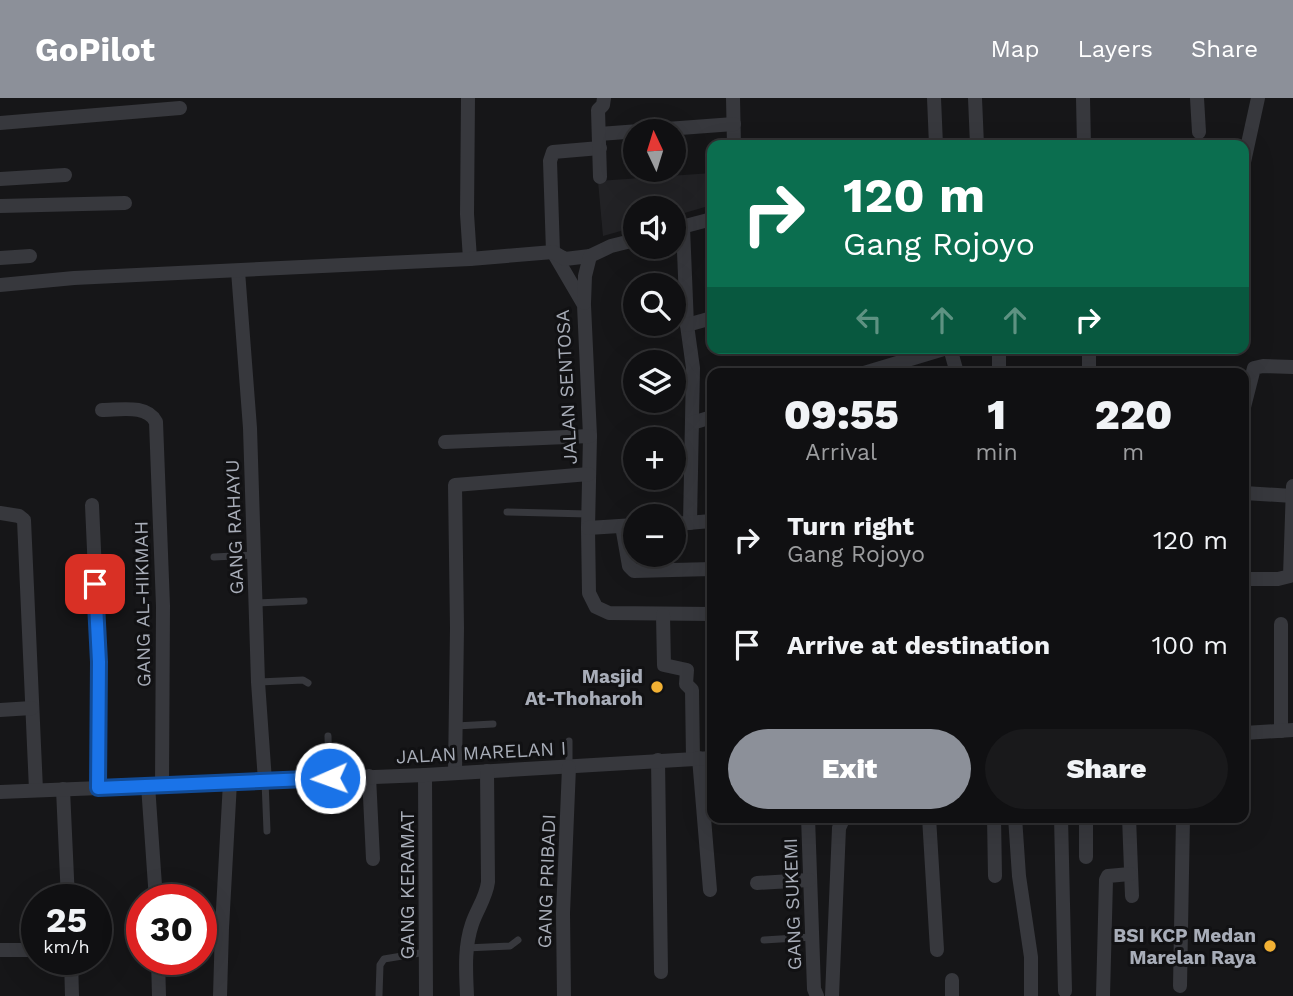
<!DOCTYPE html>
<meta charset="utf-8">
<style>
body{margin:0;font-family:"Work Sans",sans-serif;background:#19191b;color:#f1f3f6;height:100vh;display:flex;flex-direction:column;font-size:26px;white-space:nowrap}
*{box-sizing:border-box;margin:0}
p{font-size:23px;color:#9c9d9f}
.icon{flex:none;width:38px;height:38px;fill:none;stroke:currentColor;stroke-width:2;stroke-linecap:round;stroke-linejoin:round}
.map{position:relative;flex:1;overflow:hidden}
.side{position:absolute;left:707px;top:270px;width:542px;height:455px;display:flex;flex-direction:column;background:#101012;border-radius:14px;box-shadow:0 7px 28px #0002,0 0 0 2px #303032}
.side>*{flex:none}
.top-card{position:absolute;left:707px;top:42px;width:542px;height:214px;border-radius:14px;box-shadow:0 7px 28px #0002,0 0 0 2px #303032;background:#0b6e4f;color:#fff;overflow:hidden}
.needle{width:46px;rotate:356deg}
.fabs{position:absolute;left:623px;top:21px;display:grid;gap:14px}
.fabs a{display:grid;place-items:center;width:63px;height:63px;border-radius:50%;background:#101012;box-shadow:0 7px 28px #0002,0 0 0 2px #303032;font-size:35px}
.speed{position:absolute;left:21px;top:786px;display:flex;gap:14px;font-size:35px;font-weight:700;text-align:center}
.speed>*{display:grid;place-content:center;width:91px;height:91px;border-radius:50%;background:#101012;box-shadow:0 7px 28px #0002,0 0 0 2px #303032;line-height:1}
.speed small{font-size:18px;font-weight:400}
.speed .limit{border:10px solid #d22;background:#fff;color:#111}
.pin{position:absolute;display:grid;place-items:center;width:60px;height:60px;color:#fff;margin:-30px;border-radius:14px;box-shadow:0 4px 10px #0006}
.me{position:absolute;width:77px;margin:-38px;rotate:268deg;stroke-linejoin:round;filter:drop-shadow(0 0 5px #0008)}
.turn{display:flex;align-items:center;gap:24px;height:147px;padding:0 21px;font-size:32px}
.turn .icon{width:91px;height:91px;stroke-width:2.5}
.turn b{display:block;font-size:49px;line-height:60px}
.lanes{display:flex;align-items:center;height:66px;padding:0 21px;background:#0003;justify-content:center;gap:35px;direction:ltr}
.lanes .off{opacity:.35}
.eta{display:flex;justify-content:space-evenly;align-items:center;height:119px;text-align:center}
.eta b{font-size:42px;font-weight:800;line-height:49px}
.cta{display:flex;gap:14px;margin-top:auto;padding:14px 21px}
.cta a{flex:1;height:80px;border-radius:42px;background:#8c9099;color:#fff;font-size:28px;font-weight:800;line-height:80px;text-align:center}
.cta a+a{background:#19191b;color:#f1f3f6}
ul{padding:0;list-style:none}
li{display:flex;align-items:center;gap:21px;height:105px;padding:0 21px}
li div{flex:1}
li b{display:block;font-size:26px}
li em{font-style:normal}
header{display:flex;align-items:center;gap:42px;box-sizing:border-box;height:98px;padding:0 35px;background:#8c9099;color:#fff}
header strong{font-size:33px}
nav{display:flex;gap:38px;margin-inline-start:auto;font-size:24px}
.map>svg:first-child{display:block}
.built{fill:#222225}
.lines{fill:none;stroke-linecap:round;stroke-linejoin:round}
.service{stroke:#37383d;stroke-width:7}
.minor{stroke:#37383d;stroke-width:14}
.route-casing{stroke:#114b97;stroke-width:18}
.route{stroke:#1a73e8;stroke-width:12}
.poi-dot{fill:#f2b134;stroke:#111113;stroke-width:2.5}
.labels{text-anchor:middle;stroke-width:6;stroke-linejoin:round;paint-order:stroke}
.street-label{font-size:19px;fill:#a8adb8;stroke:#111113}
.poi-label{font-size:19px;font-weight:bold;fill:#a8adb8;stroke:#111113;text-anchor:end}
</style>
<header>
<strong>GoPilot</strong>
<nav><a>Map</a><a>Layers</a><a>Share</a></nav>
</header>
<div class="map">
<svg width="1293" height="898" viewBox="0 0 1293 898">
<rect width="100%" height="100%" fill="#161618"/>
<polygon class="built" points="712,75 712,107 674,118 674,110 635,110 635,129 603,138 598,83"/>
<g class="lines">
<g class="service">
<polyline points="507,414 588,416"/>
<polyline points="214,459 254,457"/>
<polyline points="256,505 304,503"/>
<polyline points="259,584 303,582 308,585"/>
<polyline points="456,628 493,626"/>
<polyline points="328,638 329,680"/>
<polyline points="569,668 569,643"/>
<polyline points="265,683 267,733"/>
<polyline points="201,831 222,830"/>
<polyline points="764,842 812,839"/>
<polyline points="466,850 510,848 518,842"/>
<polyline points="379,897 380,867 384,861 426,854"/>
</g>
<g class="minor">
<polyline points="468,0 467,116 470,161"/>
<polyline points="733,0 734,47"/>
<polyline points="934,0 936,47"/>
<polyline points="975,0 977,47"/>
<polyline points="1083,0 1084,47"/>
<polyline points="1197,0 1199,34"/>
<polyline points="0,25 180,10"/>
<polyline points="599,36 734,26"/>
<polyline points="600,50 553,54 550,63 553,154 584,207 590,338 588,430 589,495 596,509 609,515 712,516"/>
<polyline points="1244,64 1258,0"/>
<polyline points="600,79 598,12 603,7 604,0"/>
<polyline points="0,81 65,77"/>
<polyline points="0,108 125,105"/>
<polyline points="683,129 687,227 693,270 690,425"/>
<polyline points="674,131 712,121"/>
<polyline points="0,160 30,158"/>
<polyline points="238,173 250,330 258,584 265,683"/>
<polyline points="0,187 74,180 470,161 553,154 565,161 590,158"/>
<polyline points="584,205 585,178 590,158 611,148 635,142"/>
<polyline points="687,227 712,220"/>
<polyline points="950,250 957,275"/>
<polyline points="999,250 999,275"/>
<polyline points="1089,250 1089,275"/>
<polyline points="864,275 947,250"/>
<polyline points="1244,309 1254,270 1263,268 1293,269"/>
<path d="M 102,312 C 120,312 147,306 156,324 L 163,508 L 162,687"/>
<polyline points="692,325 712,319"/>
<polyline points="445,344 590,338"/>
<polyline points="1244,395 1293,398"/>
<polyline points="92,407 99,564 98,689"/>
<polyline points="0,415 19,418 24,422 36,692"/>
<polyline points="674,426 712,423"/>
<polyline points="622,428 629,468 634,473 712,471"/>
<polyline points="588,430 635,427"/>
<polyline points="1244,481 1278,481 1290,478 1293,388"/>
<polyline points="663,517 664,567 687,572 686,586 692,592 693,661"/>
<polyline points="1281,526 1281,633"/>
<polyline points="0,612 32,610"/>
<polyline points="1244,635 1293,632"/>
<polyline points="699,660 710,792"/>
<polyline points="658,662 661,874"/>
<polyline points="455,674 457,530 455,387 589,376"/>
<polyline points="425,677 426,898"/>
<polyline points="369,678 373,761"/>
<polyline points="148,687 156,802"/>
<polyline points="63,691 68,802"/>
<polyline points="0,694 425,677 712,660"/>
<polyline points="808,719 814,891 817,898"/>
<polyline points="929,719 937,852"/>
<polyline points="994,719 995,778"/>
<polyline points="1015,719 1019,778 1031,859 1031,898"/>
<polyline points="1061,719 1065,893"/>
<polyline points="1086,719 1086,759"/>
<polyline points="1129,719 1132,798"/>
<polyline points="757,785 809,782"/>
<polyline points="0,852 37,852"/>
<polyline points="71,861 72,898"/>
<polyline points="158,861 159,898"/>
<polyline points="952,882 952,898"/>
<polyline points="1180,888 1183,719"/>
<polyline points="220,898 222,830 230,684"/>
<path d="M 467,898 C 466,873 464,850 472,826 C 477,811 486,800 488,784 L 487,673"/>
<polyline points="564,898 563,815 569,669"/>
<polyline points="832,898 839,730 844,719"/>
<polyline points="1103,898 1106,782 1108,778 1130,776"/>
</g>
</g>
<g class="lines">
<defs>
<polyline id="route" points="95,486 99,564 98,690 330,680"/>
</defs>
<use href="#route" class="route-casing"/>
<use href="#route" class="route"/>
</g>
<g class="poi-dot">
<circle cx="657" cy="589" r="7"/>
<circle cx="1270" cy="848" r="7"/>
</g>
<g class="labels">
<g class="street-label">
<text transform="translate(566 289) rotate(-93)" y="7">JALAN SENTOSA</text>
<text transform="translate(234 429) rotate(-92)" y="7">GANG RAHAYU</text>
<text transform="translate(142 506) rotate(-91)" y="7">GANG AL-HIKMAH</text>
<text transform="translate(481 654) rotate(-3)" y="7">JALAN MARELAN I</text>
<text transform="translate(546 783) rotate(-88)" y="7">GANG PRIBADI</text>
<text transform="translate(407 787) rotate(-90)" y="7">GANG KERAMAT</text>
<text transform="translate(792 806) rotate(-92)" y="7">GANG SUKEMI</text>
</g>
<g class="poi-label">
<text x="643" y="585">Masjid<tspan x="643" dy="22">At-Thoharoh</tspan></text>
<text x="1256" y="844">BSI KCP Medan<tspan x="1256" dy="22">Marelan Raya</tspan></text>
</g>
</g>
</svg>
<div class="fabs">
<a><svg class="needle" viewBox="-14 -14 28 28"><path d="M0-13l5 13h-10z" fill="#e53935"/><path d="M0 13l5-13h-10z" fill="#9c9d9f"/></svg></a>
<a><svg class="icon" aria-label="sound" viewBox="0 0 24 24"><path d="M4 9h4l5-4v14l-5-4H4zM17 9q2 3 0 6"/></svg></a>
<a><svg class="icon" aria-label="search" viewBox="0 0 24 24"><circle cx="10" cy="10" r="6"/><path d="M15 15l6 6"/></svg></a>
<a><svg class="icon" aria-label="layers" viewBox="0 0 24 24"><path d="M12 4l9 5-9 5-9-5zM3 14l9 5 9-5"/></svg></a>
<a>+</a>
<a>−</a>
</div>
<div class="speed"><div>25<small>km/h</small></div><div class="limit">30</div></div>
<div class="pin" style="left:95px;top:486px;background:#d93025"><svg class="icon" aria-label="arrive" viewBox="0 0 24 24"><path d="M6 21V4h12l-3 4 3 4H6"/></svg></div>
<svg class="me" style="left:330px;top:680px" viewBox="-20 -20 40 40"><circle r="17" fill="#1a73e8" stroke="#fff" stroke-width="3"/><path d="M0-11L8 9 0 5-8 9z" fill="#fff"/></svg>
<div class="top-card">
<div class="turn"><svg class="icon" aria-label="right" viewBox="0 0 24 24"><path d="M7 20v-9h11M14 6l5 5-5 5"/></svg><div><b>120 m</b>Gang Rojoyo</div></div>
<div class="lanes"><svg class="icon off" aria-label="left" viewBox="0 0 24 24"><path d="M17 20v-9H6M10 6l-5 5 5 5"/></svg><svg class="icon off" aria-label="ahead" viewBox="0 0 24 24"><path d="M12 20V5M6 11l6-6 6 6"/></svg><svg class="icon off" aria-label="ahead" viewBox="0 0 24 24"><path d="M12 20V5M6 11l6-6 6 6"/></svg><svg class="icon" aria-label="right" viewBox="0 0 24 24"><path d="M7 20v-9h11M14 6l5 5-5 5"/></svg></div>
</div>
<section class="side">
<div class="eta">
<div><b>09:55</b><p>Arrival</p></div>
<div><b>1</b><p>min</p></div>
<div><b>220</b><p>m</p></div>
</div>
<ul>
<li><svg class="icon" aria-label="right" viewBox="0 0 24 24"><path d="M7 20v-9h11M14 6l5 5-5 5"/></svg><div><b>Turn right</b><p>Gang Rojoyo</p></div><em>120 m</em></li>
<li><svg class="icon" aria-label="arrive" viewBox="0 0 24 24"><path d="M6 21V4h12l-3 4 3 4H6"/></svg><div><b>Arrive at destination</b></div><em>100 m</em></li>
</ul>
<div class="cta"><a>Exit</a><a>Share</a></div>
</section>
</div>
